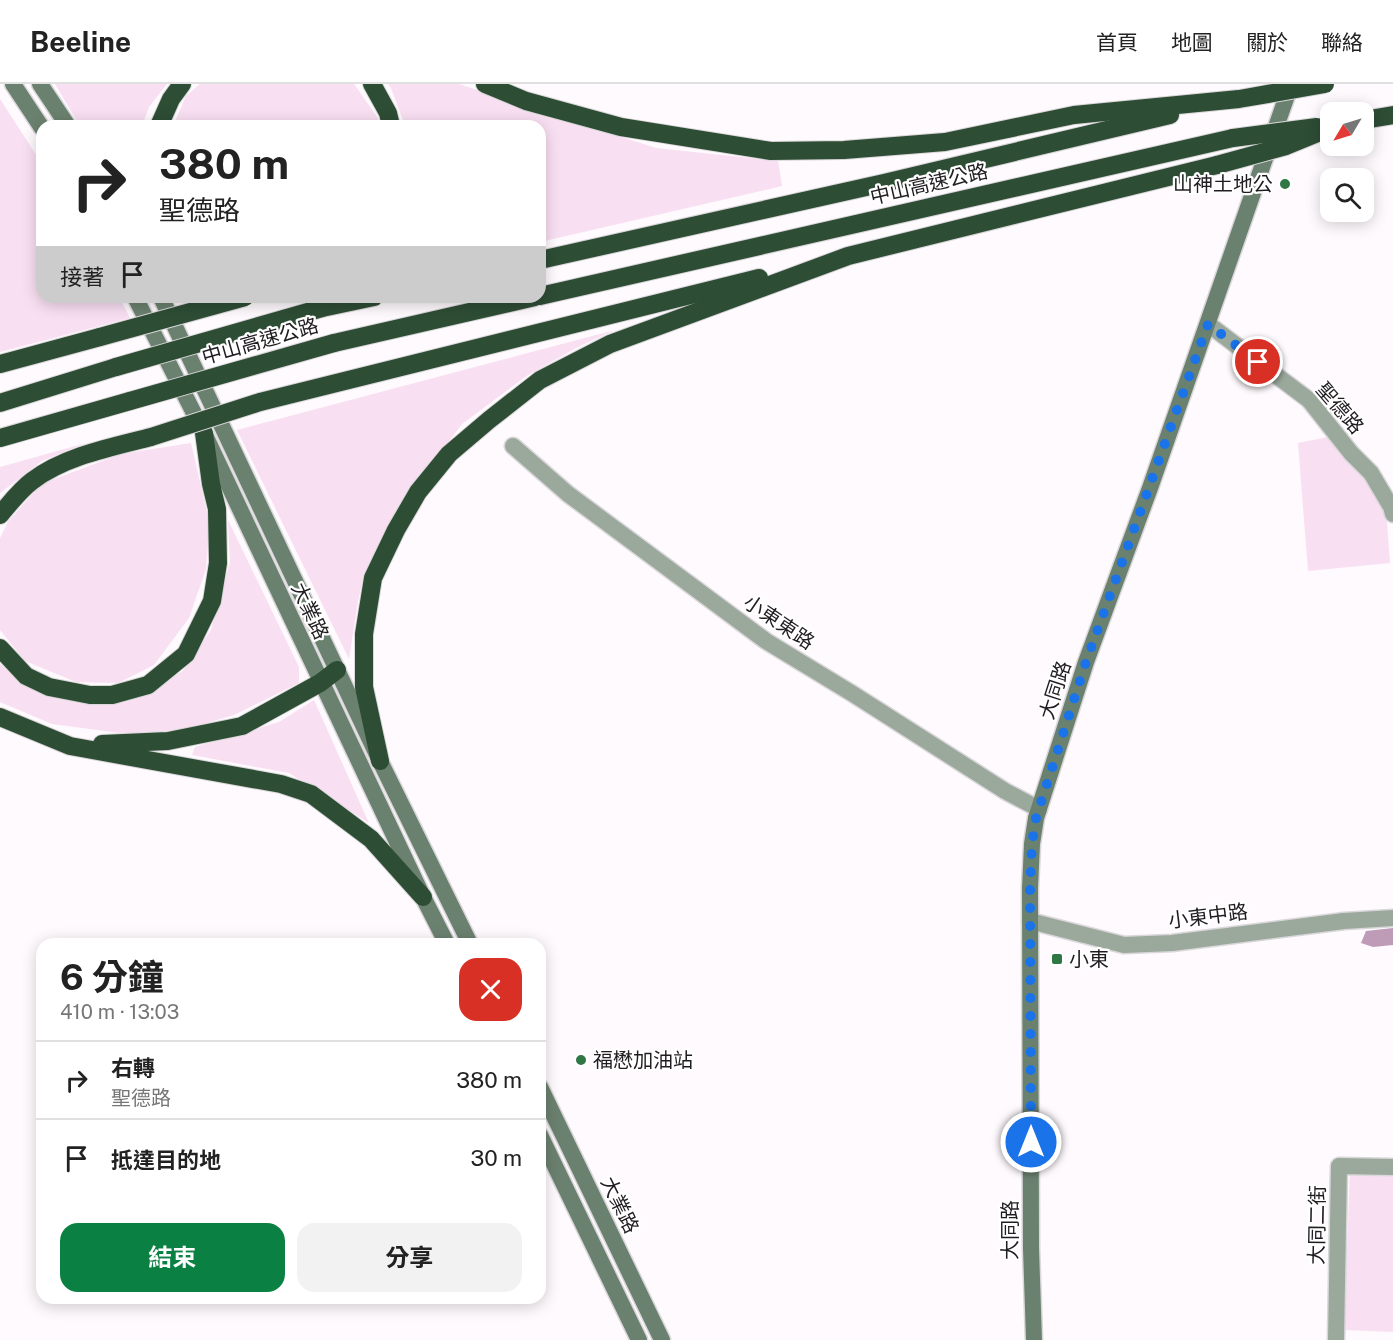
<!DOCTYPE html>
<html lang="zh-TW">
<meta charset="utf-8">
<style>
body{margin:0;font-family:"Public Sans","Noto Sans TC",sans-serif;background:#f2f2f2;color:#222;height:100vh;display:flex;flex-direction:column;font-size:22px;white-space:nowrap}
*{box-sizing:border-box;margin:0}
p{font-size:20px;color:#767676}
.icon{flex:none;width:33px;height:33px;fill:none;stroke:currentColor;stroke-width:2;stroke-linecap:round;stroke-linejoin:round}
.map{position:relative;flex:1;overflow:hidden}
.panel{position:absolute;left:36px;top:854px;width:510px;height:366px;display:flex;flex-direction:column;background:#fff;border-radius:18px;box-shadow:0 3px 15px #0003}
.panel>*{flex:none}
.top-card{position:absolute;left:36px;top:36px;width:510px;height:183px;border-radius:18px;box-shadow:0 3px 15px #0003;background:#fff;color:#222;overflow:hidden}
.needle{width:39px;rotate:232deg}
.controls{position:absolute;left:1320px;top:18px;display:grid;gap:12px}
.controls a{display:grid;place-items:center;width:54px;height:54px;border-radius:12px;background:#fff;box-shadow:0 3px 15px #0003;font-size:30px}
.pin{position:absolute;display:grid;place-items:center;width:51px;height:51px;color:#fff;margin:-26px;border:3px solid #fff;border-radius:50%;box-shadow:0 2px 6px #0007}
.me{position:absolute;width:66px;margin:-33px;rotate:0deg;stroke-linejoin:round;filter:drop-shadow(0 0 4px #0008)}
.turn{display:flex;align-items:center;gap:21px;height:126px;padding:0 24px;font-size:27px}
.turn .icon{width:78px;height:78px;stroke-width:2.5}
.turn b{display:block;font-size:42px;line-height:51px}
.then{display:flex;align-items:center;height:57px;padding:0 24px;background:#0003;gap:12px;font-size:22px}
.round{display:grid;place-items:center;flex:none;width:63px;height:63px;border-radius:18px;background:#f2f2f2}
.headline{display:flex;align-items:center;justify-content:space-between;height:102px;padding:0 24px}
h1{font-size:36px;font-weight:700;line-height:45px}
.button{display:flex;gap:12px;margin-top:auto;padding:12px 24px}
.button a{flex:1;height:69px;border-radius:18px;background:#0b8043;color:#fff;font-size:24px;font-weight:700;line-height:69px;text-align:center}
.button a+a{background:#f2f2f2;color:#222}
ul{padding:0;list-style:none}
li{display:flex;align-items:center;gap:18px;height:78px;padding:0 24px;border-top:2px solid #e0e0e0}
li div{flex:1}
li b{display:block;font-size:22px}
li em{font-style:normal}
header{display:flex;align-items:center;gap:36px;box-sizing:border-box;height:84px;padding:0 30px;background:#fff;border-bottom:2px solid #e0e0e0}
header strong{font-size:28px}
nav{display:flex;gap:33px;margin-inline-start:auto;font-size:21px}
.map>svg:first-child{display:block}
.green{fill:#f9dff2}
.water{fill:#be9bb6}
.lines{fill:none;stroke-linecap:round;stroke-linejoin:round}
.minor-casing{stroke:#dad7da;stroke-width:19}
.tertiary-casing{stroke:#dad7da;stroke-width:19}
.secondary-casing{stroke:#dad7da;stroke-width:19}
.motorway-casing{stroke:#dad7da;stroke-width:20}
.minor{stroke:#9aa99c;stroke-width:16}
.tertiary{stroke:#9aa99c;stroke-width:16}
.secondary{stroke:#6b816f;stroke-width:16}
.motorway{stroke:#2e4d35;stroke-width:18}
.motorway-bridge-casing{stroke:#dad7da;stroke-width:20;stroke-linecap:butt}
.motorway-bridge{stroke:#2e4d35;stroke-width:18}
.route{stroke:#1a73e8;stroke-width:10;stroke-dasharray:0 18}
.poi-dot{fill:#2f7744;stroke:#fff;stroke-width:2}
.labels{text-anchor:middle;stroke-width:4.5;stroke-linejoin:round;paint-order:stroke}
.street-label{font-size:20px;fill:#201d20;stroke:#fff}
.poi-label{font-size:20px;fill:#201d20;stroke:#fff;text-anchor:start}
</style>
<header>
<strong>Beeline</strong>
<nav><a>首頁</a><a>地圖</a><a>關於</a><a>聯絡</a></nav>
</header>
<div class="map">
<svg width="1393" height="1256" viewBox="0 0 1393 1256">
<rect width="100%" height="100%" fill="#fefafd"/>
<g class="green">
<polygon points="55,0 167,0 149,23 142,42 80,42"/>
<polygon points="200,0 354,0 378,34 379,42 173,42 186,12"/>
<polygon points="388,0 459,0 656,64 778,77 782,102 540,158 540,42 405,42 391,4"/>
<polygon points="0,15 42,80 42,213 119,213 130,234 0,268"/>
<polygon points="615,246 578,263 528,291 462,340 406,414 364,491 358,517 349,575 237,346"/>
<polygon points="1333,352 1357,382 1386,427 1390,479 1308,487 1298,359"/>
<polygon points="86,359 42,377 0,409 0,383"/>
<polygon points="191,359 209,437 206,485 189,534 154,581 118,599 76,598 25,577 0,546 0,454 8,438 41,400 121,370"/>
<polygon points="228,436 299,583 299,599 234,631 190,644 135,651 52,640 0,618 0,580 21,598 76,617 123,619 183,587 211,546 230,478"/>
<polygon points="314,616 369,739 289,689 192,671 195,663 279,638"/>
<polygon points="1350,1087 1393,1089 1393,1248 1344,1246"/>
</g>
<polygon class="water" points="1393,844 1393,861 1373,863 1361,859 1366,847"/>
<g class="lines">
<defs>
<g id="minor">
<polyline points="1208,240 1309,316 1351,369 1371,389 1391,423 1393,430"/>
<polyline points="513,362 568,410 766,557 853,610 1005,707 1039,725"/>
<polyline points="1336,1256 1339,1082 1393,1083"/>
</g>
<polyline id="tertiary" points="1030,837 1124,861 1172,859 1344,837 1393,834"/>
<g id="secondary">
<polyline points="13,0 42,44"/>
<polyline points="40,0 68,42"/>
<polyline points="135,213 204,349 423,813 447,860"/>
<polyline points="161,213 380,677 470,860"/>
<polyline points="540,1003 662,1256"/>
<polyline points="540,1051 639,1256"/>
<polyline points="1034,1256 1031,1164 1030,804 1032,760 1036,734 1086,578 1150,404 1291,0"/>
</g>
<g id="motorway">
<polyline points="372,0 388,29 391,42"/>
<polyline points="485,0 526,17 621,43 771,67 844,66 945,58 1074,31 1239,15"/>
<polyline points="1364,36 1393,31"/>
<polyline points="159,42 171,15 182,0"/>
<polyline points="540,176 884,99 1170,31"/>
<polyline points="540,212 1233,54"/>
<polyline points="322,224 374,213"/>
<polyline points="334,259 535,213"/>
<polyline points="0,280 100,253"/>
<polyline points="260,318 759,194"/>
<polyline points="0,319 116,283"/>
<polyline points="0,354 130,317"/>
<path d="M 0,431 C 10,419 20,406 32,397 C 65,372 112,363 151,353"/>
<polyline points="0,564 26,592 49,603 90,611 112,611 148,601 186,570 212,517 218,479 217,425 211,400 204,349"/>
<polyline points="0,633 70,662 281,700 311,710 371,755 423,813"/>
<polyline points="102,660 168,657 242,642 320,599 337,586"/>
<polyline points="380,677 364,603 364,550 373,494 396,446 418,408 449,370 489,336 540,296 610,260 848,172 1217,81"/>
</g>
</defs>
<use href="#minor" class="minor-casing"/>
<use href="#tertiary" class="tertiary-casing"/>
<use href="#secondary" class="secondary-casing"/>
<use href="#motorway" class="motorway-casing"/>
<use href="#minor" class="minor"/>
<use href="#tertiary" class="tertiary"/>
<use href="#secondary" class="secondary"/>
<use href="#motorway" class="motorway"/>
<defs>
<g id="motorway-bridge">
<polyline points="1239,15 1325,0"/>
<polyline points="1233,54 1317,43"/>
<polyline points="1217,81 1286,62 1330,44"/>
<polyline points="100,253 245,213"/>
<polyline points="116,283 322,224"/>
<polyline points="130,317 334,259"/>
<polyline points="151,353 260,318"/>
</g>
</defs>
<use href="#motorway-bridge" class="motorway-bridge-casing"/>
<use href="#motorway-bridge" class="motorway-bridge"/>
</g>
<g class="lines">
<polyline class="route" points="1031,1058 1030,804 1032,760 1036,734 1086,578 1208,240 1258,278"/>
</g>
<g class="poi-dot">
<circle cx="1285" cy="100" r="6"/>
<rect x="1051" y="869" width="12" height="12" rx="3"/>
<circle cx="581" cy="976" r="6"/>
</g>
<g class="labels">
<g class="street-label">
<text transform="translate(929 100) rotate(-13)" y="7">中山高速公路</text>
<text transform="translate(260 257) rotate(-16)" y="7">中山高速公路</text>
<text transform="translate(1340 324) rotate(49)" y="7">聖德路</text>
<text transform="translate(310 527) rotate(65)" y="7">大業路</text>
<text transform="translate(779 538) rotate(34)" y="7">小東東路</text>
<text transform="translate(1055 606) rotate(-72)" y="7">大同路</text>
<text transform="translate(1208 832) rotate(-7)" y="7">小東中路</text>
<text transform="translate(620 1121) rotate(64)" y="7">大業路</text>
<text transform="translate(1317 1141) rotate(-89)" y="7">大同二街</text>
<text transform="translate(1010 1146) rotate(-90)" y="7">大同路</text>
</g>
<g class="poi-label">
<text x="1273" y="107" text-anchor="end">山神土地公</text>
<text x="1069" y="882">小東</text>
<text x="593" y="983">福懋加油站</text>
</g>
</g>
</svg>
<div class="controls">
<a><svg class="needle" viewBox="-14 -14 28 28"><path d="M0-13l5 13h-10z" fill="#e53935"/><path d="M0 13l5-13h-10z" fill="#767676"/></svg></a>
<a><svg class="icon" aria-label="search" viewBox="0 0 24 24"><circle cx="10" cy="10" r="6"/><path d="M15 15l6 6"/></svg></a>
</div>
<div class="pin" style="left:1258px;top:278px;background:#d93025"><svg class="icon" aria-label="arrive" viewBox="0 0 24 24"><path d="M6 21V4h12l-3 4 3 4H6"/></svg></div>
<svg class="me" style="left:1031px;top:1058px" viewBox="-20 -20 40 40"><circle r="17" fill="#1a73e8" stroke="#fff" stroke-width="3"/><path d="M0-11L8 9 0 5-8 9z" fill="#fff"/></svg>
<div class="top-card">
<div class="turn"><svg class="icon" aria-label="right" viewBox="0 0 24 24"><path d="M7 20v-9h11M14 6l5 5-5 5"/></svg><div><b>380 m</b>聖德路</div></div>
<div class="then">接著<svg class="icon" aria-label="arrive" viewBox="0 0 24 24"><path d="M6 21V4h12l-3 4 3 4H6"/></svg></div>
</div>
<section class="panel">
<div class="headline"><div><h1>6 分鐘</h1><p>410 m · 13:03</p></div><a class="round" style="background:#d93025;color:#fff"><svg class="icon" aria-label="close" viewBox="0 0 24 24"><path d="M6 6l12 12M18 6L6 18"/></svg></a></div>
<ul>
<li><svg class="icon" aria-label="right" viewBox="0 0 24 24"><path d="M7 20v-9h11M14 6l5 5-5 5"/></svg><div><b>右轉</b><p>聖德路</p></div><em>380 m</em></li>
<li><svg class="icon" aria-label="arrive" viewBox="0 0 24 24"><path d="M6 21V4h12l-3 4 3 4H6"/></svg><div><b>抵達目的地</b></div><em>30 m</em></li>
</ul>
<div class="button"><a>結束</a><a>分享</a></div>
</section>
</div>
